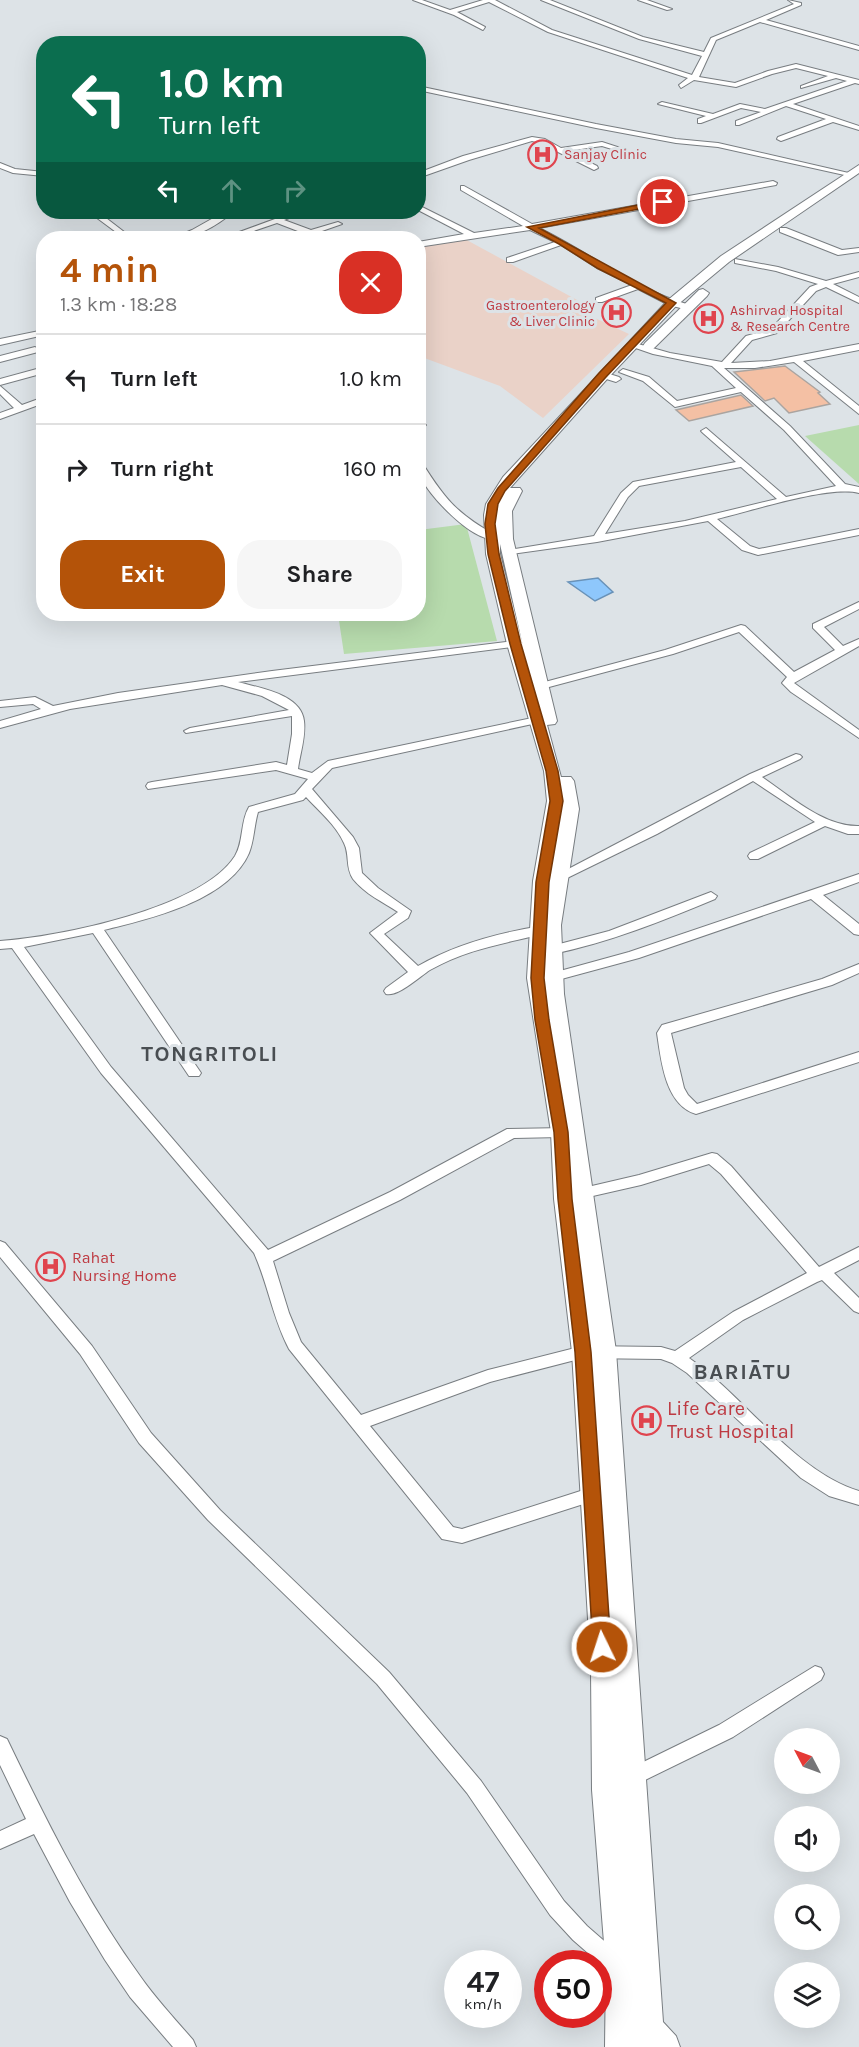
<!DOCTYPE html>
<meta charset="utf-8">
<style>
body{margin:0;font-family:Karla,sans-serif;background:#f6f6f6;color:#202124;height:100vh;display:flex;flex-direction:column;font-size:22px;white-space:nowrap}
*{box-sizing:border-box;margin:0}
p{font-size:20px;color:#757577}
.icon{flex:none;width:33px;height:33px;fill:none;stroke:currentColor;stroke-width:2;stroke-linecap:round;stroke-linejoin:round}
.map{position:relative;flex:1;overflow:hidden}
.details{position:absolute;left:36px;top:231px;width:390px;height:390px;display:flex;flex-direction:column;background:#fff;border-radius:24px;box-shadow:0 6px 24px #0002}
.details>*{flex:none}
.guide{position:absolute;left:36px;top:36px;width:390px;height:183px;border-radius:24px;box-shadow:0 6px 24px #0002;background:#0b6e4f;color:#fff;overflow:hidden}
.needle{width:39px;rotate:311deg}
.tools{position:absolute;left:774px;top:1728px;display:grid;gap:12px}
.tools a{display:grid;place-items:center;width:66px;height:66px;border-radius:50%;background:#fff;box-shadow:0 6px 24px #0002;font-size:30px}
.speed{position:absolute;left:444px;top:1950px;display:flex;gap:12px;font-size:30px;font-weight:700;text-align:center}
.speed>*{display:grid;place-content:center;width:78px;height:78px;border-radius:50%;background:#fff;box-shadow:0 6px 24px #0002;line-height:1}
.speed small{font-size:15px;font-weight:400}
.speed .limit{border:9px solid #d22;background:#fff;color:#111}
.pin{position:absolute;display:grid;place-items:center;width:51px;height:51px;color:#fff;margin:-26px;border:3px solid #fff;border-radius:50%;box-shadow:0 2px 6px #0007}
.me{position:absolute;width:66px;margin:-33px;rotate:356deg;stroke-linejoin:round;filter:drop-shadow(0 0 4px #0008)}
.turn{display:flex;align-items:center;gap:21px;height:126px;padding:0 24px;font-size:27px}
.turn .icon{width:78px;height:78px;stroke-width:2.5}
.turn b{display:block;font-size:42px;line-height:51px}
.lanes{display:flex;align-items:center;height:57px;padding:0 24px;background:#0003;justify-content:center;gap:30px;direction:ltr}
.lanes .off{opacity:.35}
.round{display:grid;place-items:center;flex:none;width:63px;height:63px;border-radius:24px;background:#f6f6f6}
.head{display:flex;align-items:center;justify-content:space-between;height:102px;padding:0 24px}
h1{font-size:36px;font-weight:700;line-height:45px;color:#b45309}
.action{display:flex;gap:12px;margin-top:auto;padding:12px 24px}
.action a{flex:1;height:69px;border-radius:24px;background:#b45309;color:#fff;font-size:24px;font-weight:700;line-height:69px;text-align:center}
.action a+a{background:#f6f6f6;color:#202124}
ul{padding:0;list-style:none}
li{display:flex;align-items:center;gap:18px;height:90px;padding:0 24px;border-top:2px solid #e0e0e0}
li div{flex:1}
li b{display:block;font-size:22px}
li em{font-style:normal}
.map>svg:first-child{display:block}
.education{fill:#ead2c8}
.green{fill:#b7dbad}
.water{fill:#8ec7fc;stroke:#6992b8;stroke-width:1.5}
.building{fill:#f4c0a4;stroke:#aaa4a0;stroke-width:1.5}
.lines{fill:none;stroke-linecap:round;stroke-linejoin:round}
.street-casing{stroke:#787d81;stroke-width:2}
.secondary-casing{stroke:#787d81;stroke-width:2}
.street{fill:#fff;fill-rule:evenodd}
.secondary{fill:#fff;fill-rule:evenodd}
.route{fill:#b45309;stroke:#753606;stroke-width:1.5}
.labels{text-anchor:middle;stroke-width:6;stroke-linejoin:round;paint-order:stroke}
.far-health-label{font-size:14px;fill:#be3a42;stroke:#dde3e7;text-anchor:start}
.health-label{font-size:16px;fill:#be3a42;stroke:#dde3e7;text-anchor:start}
.near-health-label{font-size:20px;fill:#be3a42;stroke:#dde3e7;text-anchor:start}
.district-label{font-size:22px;font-weight:bold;letter-spacing:1.5px;fill:#494e52;stroke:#dde3e7}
</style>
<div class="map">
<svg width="859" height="2047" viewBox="0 0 859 2047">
<rect width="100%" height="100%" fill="#dde3e7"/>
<polygon class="education" points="463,238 590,307 582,312 629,334 543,418 500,386 419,356 418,247"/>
<g class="green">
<polygon points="859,425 859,484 805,436"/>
<polygon points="466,524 497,641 344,654 338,614 418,614 419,530"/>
</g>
<polygon class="water" points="598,578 613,592 595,601 568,582"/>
<g class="building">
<polygon points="785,366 820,392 818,393 830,404 789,413 774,398 765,401 734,372"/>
<polygon points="741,395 753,406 689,421 676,410"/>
</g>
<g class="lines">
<defs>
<g id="street">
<polygon points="413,0 422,0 450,10 483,0 495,0 552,30 692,75 702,56 639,39 541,0 550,0 643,37 704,52 711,38 794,4 788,0 801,3 801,5 766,20 859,46 859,50 760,22 716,40 699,77 735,83 768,71 796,64 859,80 859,84 855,83 793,104 859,126 859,130 833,122 781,141 777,139 778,137 826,119 786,106 739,125 736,125 736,121 761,112 741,108 701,123 698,123 698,119 706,116 658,104 662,102 713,114 740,104 765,109 847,81 836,78 801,88 801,86 828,76 796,68 772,74 736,87 694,80 681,88 679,85 688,78 548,32 489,2 457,12 485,27 483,30 454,15"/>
<polygon points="638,0 647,0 672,9 667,10"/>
<polygon points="260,37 265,38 258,44 250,44"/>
<polygon points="418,86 596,124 676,139 718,143 853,174 849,176 718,147 676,143 596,128 418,90"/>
<polygon points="532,137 545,139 561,148 602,142 648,157 644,159 602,146 567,151 597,166 598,168 594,170 540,143 532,141 469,160 418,178 418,173 463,156"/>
<polygon points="0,163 15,169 44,172 44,176 13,173 0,168"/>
<path d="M 773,181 L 777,183 L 776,185 L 539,228 C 589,252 638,292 691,305 L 692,307 L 688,310 L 669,305 L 638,289 L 602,302 L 596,302 L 596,298 L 632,285 L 597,268 L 561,245 L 513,262 L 507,262 L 507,258 L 555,242 L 530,230 L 418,247 L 418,242 L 464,234 L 418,210 L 418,205 L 474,233 L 523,226 L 461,190 L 461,186 L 464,186 L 532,224 Z"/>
<polygon points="89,212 97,212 101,214 133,212 132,214 106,218 132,238 124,238"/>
<path d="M 224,212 L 233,212 C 218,225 193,240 173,238 L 192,230 Z"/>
<polygon points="294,212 304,212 284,220 311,230 338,222 342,224 302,238 291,238 303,233 277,223 233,238 223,238"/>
<polygon points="780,228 786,228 842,250 859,248 859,252 838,255 780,232"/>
<path d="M 735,259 L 778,267 L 826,281 L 859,272 L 859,277 L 833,284 L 859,297 L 859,303 L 826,287 L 816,291 L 777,333 L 752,340 L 731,363 L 770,361 L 859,344 L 859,350 L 803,361 L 859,406 L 859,414 L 794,362 L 755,368 L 724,368 L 790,426 L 845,484 L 859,487 L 859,493 C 829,485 751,511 717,519 L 750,546 L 759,549 L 859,529 L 859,535 L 758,555 L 742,550 L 708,521 L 597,542 L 505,555 L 504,553 L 509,550 L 594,536 L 621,493 L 633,482 L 736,462 L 703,433 L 701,431 L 706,428 L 786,497 L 836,486 L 784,430 L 741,392 L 675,407 L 643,381 L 619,372 L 623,369 L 649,377 L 677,401 L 736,388 L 712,366 L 653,354 L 627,345 L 631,342 L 670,353 L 722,362 L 746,336 L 771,329 L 810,287 L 818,284 L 776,271 L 735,263 ZM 741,467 L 777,499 L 685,521 L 605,534 L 628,497 L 639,486 Z"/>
<polygon points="44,330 44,335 0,345 0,339"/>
<polygon points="35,347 39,350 38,352 0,362 0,356"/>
<polygon points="44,367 44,373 0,385 0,379"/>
<polygon points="603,372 619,377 621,379 616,382 600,377 599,375"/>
<polygon points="0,386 22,405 44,397 44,403 0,419 0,413 14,408 0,394"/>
<polygon points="418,420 426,425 418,431"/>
<path d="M 418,460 L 421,461 C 444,498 456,513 495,535 L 495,539 C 472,542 427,494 419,474 C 418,470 418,465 418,460 Z"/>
<polygon points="859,602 859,609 824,627 843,646 859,639 859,646 794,683 859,730 859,738 791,692 782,683 787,677 739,632 673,654 534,691 526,691 524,689 526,687 665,650 741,625 745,626 794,672 835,650 813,628 813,624"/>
<path d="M 515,641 L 520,644 L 519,646 L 238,682 C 259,688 301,694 304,721 C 306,737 300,753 298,769 L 312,773 L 328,761 L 537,717 L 541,718 L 541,722 L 537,723 L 332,768 L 312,789 L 353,837 L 359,848 L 362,873 L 378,888 L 411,911 L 408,918 L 384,934 L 418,966 C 456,944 498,933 541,926 L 547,930 L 546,933 C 504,944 469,948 430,970 C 419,977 398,997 386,994 L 384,991 L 386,988 L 408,972 L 370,933 L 398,912 C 383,902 365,894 353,879 C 345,867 350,855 344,843 C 336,825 319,811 306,797 L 303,800 L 258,812 C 254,826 254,841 249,853 C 228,901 149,919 104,930 L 199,1070 L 201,1073 L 199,1076 L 189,1076 L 93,933 L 24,947 L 111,1067 L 268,1250 L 390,1192 L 507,1129 L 566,1128 L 568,1132 L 566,1136 L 561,1137 L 514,1138 L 400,1200 L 273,1261 L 289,1313 L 301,1342 L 361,1415 L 488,1370 L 583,1346 L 661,1347 L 675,1351 L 733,1312 L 807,1273 L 721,1174 L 709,1164 L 641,1185 L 584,1198 L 579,1197 L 577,1193 L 579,1189 L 639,1175 L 712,1153 L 717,1154 L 731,1166 L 819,1267 L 859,1247 L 859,1260 L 834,1273 L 859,1298 L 859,1313 L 854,1311 L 822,1280 L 817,1282 L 743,1320 L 689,1358 C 744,1396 795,1472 859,1491 L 859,1505 L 829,1496 L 801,1478 L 687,1373 L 672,1363 L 661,1359 L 583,1358 L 490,1382 L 370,1426 L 453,1527 L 462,1529 L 593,1487 L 599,1489 L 601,1494 L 599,1499 L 462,1543 L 442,1539 L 289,1349 C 273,1319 268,1284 254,1253 L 101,1073 L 12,948 L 0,949 L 0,941 C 60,937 202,908 235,856 C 244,841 240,822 249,807 L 295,794 L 308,779 L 276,770 L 148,789 L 146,786 L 148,783 L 152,782 L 276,762 L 287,765 L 292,734 L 292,716 L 186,733 L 184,731 L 190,728 L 289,710 L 262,696 L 222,685 L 70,709 L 0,728 L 0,721 L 41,709 L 33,704 L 0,707 L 0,701 L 35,697 L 53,706 L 118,693 L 272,671 Z"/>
<path d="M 796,754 L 800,755 L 802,757 L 800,759 L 762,777 C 790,796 824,827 859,826 L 859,834 L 848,834 L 825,826 L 758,859 L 750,859 L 748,856 L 750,853 L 815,822 L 753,781 L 657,834 L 563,880 L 559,881 L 553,877 L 750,774 Z"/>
<polygon points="859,874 859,882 823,895 859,924 859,935 854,934 811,899 639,958 554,981 547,977 549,974 629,952"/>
<path d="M 711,892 L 717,896 L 715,899 C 662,921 610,942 553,954 L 547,950 L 548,947 L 609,931 Z"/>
<path d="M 859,964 L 859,973 L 832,985 L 671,1033 L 684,1088 L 688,1095 L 697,1104 L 859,1052 L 859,1062 L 696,1114 C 665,1105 661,1060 657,1033 L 662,1025 L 822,979 Z"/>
<polygon points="0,1241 5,1243 92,1346 151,1433 220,1510 389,1672 481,1781 564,1901 587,1926 626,1960 629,1967 626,1974 619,1977 612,1974 573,1940 550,1915 467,1793 377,1684 208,1520 139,1443 80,1354 0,1257"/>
<polygon points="815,1666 821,1668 824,1674 821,1680 733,1737 641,1782 634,1785 627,1782 625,1776 627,1770 719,1725"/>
<path d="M 0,1736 L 7,1739 C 46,1820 87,1903 140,1976 C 156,1999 175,2019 193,2040 L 196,2047 L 173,2047 L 130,1997 L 105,1960 L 70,1902 L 34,1834 L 0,1849 L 0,1831 L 26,1819 L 0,1765 Z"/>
</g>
<g id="secondary">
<path d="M 859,165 L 859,173 L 729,262 L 676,306 L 608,378 L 510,488 L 520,488 L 522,491 L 512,511 L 513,539 L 557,721 L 555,724 L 547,725 L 561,777 L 571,777 L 574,781 L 579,809 L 561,925 L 564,994 L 616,1351 L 663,2022 L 676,2036 L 680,2047 L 635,2047 L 635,2044 L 635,2047 L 605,2047 L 606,1968 L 592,1790 L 591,1669 L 572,1352 L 554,1199 L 551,1132 L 527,978 L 533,881 L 547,801 L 544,771 L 507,644 L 486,554 L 484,515 L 486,504 L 503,477 L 668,300 L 721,256 ZM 500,544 L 523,646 L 500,554 Z"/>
<polygon points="703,289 709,293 707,296 653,349 645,349 643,346 645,343 699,290"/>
</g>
</defs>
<use href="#street" class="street-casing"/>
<use href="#secondary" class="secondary-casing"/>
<use href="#street" class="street"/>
<use href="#secondary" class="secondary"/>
</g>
<polygon class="route" points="663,200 666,201 666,204 539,228 676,303 606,377 505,491 498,504 495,524 499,554 521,644 558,771 563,801 549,882 544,978 549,1020 568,1132 572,1199 591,1352 611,1647 609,1652 602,1655 596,1652 593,1647 575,1352 558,1199 554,1132 535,1020 531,978 536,882 550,801 546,771 510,644 488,554 485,524 488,504 498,488 599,373 666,303 597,268 559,244 527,227"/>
<defs>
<symbol id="hospital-ring" viewBox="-11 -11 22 22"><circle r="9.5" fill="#dde3e7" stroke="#e0444e" stroke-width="1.5"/><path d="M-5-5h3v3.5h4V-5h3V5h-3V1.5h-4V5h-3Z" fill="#e0444e"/></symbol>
</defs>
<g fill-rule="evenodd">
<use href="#hospital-ring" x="526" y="138" width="33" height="33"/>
<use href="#hospital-ring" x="600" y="296" width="33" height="33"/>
<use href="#hospital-ring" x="692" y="302" width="33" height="33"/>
<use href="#hospital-ring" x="34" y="1250" width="33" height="33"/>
<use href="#hospital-ring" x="630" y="1404" width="33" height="33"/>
</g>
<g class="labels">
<g class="far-health-label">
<text x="564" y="159">Sanjay Clinic</text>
<text x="595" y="310" text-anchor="end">Gastroenterology<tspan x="595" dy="16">&amp; Liver Clinic</tspan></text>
<text x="730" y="315">Ashirvad Hospital<tspan x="730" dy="16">&amp; Research Centre</tspan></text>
</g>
<g class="health-label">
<text x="72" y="1263">Rahat<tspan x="72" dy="18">Nursing Home</tspan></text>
</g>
<g class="near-health-label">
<text x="667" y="1415">Life Care<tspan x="667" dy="23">Trust Hospital</tspan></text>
</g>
<g class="district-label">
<text x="210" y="1061">TONGRITOLI</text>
<text x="743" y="1379">BARIĀTU</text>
</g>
</g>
</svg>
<div class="tools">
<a><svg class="needle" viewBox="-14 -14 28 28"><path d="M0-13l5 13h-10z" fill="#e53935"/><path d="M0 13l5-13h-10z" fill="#757577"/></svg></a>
<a><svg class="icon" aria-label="sound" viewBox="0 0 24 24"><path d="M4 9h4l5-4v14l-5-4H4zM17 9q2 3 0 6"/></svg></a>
<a><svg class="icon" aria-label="search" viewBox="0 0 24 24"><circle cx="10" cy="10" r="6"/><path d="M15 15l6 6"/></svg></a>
<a><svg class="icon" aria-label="layers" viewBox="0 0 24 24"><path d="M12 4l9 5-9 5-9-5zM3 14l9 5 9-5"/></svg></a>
</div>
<div class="speed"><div>47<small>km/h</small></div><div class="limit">50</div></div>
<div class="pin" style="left:663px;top:202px;background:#d93025"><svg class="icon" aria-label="arrive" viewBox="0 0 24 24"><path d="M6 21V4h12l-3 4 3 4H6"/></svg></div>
<svg class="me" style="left:602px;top:1647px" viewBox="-20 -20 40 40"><circle r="17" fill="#b45309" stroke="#fff" stroke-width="3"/><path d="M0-11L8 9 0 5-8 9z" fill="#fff"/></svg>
<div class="guide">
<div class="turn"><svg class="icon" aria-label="left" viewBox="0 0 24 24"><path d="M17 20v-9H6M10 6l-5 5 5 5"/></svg><div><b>1.0 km</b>Turn left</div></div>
<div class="lanes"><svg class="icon" aria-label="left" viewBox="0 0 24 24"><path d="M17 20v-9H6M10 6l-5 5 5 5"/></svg><svg class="icon off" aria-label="ahead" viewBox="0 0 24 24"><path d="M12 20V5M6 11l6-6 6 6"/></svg><svg class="icon off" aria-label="right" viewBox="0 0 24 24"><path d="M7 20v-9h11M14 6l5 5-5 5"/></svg></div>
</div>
<section class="details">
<div class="head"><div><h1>4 min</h1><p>1.3 km · 18:28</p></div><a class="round" style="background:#d93025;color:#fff"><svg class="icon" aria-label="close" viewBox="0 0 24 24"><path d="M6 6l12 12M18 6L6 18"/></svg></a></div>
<ul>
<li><svg class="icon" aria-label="left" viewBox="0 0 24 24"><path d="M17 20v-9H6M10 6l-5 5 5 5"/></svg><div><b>Turn left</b></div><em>1.0 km</em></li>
<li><svg class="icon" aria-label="right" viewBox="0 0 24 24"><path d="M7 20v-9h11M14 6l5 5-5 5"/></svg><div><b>Turn right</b></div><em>160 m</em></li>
</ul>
<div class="action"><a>Exit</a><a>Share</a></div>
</section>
</div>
